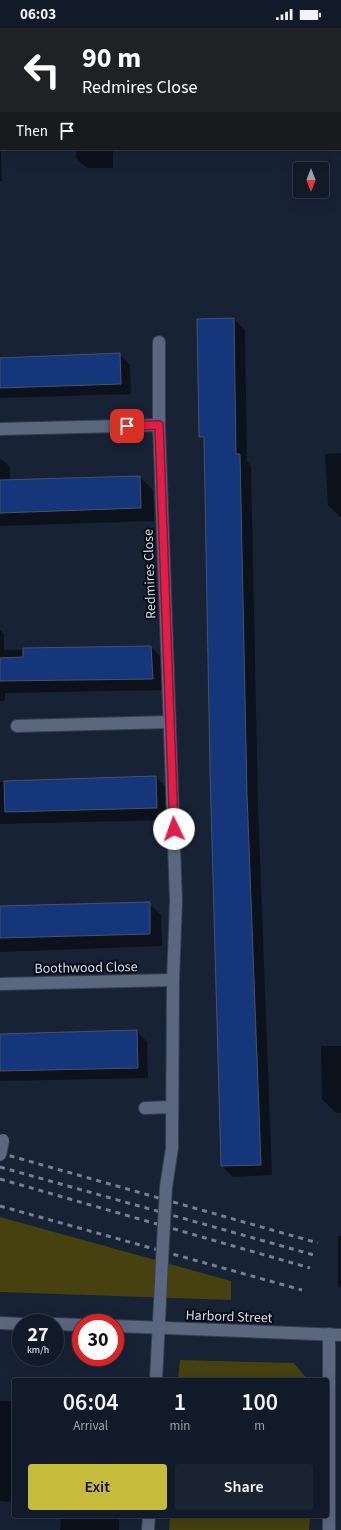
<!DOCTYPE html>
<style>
body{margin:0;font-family:"Source Sans 3",sans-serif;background:#1a2330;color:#f1f3f6;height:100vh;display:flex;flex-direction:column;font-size:15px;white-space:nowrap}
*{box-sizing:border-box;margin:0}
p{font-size:13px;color:#9ca1a8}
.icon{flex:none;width:22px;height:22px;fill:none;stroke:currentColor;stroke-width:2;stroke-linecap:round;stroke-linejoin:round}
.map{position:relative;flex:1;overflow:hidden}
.details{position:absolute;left:12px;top:1350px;width:317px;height:140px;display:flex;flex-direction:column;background:#111a28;border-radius:4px;box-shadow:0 4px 16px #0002,0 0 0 1px #303845}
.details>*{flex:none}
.top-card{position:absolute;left:0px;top:0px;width:341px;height:122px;box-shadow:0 4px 16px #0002,0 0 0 1px #303845;background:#202124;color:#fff;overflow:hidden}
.needle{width:26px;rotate:180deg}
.fabs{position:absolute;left:293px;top:134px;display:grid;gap:8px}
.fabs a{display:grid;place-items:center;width:36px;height:36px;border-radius:4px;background:#111a28;box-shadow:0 4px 16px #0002,0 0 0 1px #303845;font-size:20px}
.speed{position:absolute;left:12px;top:1286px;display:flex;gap:8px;font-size:20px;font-weight:700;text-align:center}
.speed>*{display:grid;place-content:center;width:52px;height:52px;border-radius:50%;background:#111a28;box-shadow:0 4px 16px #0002,0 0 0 1px #303845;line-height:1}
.speed small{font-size:10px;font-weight:400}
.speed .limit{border:6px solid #d22;background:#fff;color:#111}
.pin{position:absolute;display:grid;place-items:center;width:34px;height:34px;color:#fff;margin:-17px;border-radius:8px;box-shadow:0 2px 6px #0006}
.me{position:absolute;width:44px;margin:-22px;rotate:357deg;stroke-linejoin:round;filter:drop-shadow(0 0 3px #0008)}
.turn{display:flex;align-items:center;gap:14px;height:84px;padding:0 16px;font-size:18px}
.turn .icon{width:52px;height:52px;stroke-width:2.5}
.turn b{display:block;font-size:28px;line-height:34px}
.then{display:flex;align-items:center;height:38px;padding:0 16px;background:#0003;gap:8px;font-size:15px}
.eta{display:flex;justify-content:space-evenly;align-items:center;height:68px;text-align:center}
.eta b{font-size:24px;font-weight:600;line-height:28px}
.cta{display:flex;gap:8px;margin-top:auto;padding:8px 16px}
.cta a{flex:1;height:46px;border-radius:4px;background:#c7bb3c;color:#111;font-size:16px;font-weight:600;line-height:46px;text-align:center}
.cta a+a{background:#1a2330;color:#f1f3f6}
.status{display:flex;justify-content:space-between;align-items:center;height:28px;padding:0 20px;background:#111a28;direction:ltr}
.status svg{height:11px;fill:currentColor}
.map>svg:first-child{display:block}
.green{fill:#46410e}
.shadow{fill:#0007}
.building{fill:#15367b;stroke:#475369}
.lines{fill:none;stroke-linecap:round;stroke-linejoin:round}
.lane-casing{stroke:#373d4e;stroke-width:14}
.street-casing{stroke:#373d4e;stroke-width:14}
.secondary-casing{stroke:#373d4e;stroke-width:14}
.lane{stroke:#5a677e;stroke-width:12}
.street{stroke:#5a677e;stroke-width:12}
.secondary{stroke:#5a677e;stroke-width:12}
.rail{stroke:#767f8f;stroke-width:3;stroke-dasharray:5 5;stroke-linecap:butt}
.lane-bridge-casing{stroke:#373d4e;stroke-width:14;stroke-linecap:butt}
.street-bridge-casing{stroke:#373d4e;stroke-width:14;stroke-linecap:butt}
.lane-bridge{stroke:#5a677e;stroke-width:12}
.street-bridge{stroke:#5a677e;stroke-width:12}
.route-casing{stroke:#92132f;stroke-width:10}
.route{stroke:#e11d48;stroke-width:7}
.labels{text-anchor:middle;stroke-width:4;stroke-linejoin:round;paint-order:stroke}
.street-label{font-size:14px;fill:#d7deeb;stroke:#070b14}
</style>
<div class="status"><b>06:03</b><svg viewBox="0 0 49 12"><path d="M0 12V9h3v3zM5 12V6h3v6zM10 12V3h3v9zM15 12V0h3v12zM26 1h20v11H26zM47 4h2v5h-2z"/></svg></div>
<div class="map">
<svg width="341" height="1502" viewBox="0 0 341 1502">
<rect width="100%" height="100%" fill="#172235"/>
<g class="green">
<polygon points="0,1189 231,1253 231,1272 0,1264"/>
<polygon points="180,1332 294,1335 308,1352 178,1352"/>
<polygon points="170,1488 310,1488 309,1502 169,1502"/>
</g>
<g class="shadow">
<rect x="71" y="0" width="36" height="1"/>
<rect x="186" y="0" width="48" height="1"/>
<polygon points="312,0 341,0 341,100 340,1"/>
<polygon points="0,101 2,153 0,153"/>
<polygon points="76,121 113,121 113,140 87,140 76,130"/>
<polygon points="234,291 245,302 247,433 251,438 258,777 272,1147 233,1149 222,1138 205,413 200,408"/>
<polygon points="119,326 130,337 131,366 0,370 0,330"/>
<polygon points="341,425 341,490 328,477 325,426"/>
<polygon points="0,430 10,439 10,453 140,449 153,462 154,493 0,498"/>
<polygon points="0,602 4,606 4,622 151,619 163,631 164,662 5,665 5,673 0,673"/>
<polygon points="156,749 168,761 169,792 0,796 0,754"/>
<polygon points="149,875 161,887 162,918 0,924 0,880"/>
<polygon points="137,1003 147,1014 148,1050 0,1053 0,1007"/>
<polygon points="321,1018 341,1018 341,1085 336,1085 322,1071"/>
<polygon points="338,1208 341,1208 341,1260 338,1257"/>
<polygon points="0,1373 14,1373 14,1474 0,1473"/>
<polygon points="61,1488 119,1488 119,1502 60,1502"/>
</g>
<g class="building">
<polygon points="234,290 236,426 240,426 247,766 261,1137 221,1138 210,742 204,409 199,409 197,291"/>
<polygon points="120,325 121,356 0,360 0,330"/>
<polygon points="140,448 141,480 0,485 0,452"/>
<polygon points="151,618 153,651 0,653 0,630 23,629 23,620"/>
<polygon points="156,748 157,780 5,784 4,753"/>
<polygon points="150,874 150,906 0,910 0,878"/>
<polygon points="137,1002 138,1040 0,1043 0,1006"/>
</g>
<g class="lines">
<defs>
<polyline id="lane" points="329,1306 329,1502"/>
<g id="street">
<polyline points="142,0 142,1"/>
<polyline points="159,314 159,397 176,873 173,952 172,1120 166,1159"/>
<polyline points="0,401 159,397"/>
<polyline points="17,698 169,694"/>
<polyline points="0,956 173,952"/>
<polyline points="145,1080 172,1079"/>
<polyline points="156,1352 162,1233"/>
<polyline points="148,1502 149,1488"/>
</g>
<g id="secondary">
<polyline points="0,1295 21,1296"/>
<polyline points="55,1296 81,1297"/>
<polyline points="115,1298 341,1307"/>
</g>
</defs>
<use href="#lane" class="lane-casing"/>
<use href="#street" class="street-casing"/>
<use href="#secondary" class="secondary-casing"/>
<use href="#lane" class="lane"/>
<use href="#street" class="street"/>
<use href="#secondary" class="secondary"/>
<g class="rail">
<polyline points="0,1125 318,1215"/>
<polyline points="0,1139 314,1227"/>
<polyline points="0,1151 310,1240"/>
<polyline points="0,1178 302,1262"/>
</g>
<defs>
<polyline id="lane-bridge" points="0,1127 3,1112"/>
<polyline id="street-bridge" points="162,1233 166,1159"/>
</defs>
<use href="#lane-bridge" class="lane-bridge-casing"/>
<use href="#street-bridge" class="street-bridge-casing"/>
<use href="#lane-bridge" class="lane-bridge"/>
<use href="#street-bridge" class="street-bridge"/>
</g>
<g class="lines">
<defs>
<polyline id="route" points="127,398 159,397 174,801"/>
</defs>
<use href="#route" class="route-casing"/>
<use href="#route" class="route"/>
</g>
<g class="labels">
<g class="street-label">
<text transform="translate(149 546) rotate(-92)" y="5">Redmires Close</text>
<text transform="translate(86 939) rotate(-1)" y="5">Boothwood Close</text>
<text transform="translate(229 1288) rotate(2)" y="5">Harbord Street</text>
</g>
</g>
</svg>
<div class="fabs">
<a><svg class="needle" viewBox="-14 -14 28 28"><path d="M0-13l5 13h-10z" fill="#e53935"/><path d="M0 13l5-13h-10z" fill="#9ca1a8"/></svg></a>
</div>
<div class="speed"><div>27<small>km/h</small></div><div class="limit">30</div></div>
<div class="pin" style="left:127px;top:398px;background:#d93025"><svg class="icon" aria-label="arrive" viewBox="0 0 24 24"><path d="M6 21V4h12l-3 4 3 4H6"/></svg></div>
<svg class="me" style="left:174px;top:801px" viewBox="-20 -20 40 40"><circle r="19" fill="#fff"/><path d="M0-13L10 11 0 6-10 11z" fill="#e11d48"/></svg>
<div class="top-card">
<div class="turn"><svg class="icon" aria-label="left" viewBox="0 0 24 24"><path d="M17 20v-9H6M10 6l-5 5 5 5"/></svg><div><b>90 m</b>Redmires Close</div></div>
<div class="then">Then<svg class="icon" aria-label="arrive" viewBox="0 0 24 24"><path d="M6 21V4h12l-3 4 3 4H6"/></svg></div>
</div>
<section class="details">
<div class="eta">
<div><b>06:04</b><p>Arrival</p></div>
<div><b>1</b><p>min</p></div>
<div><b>100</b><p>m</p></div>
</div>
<div class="cta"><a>Exit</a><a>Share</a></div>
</section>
</div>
